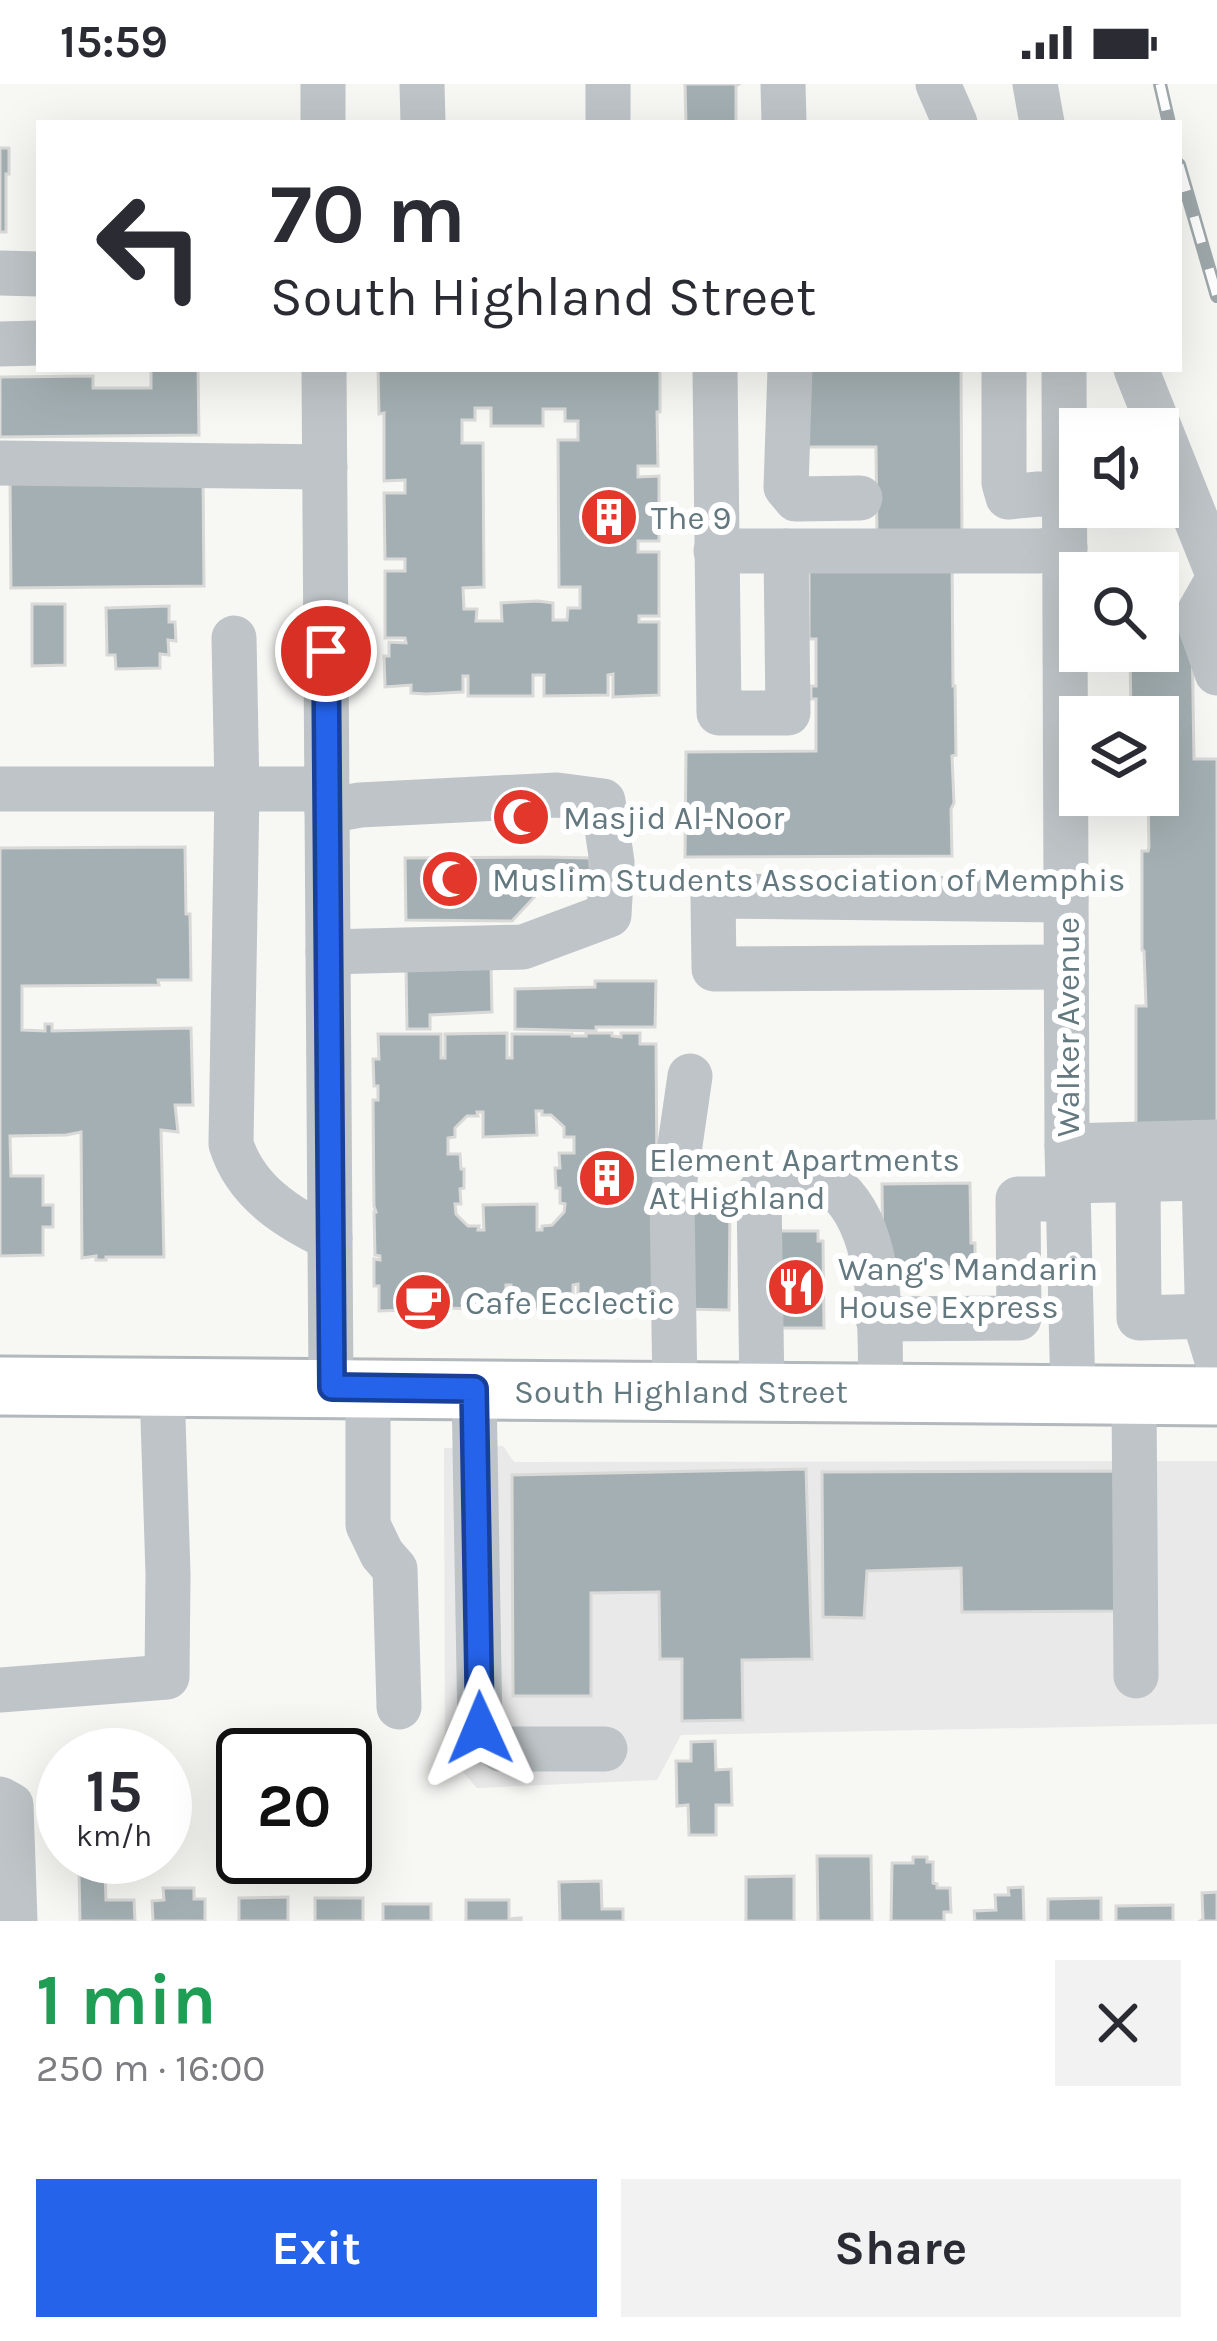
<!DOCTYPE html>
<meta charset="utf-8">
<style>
body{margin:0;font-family:Karla,sans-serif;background:#f2f2f3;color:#2b2b33;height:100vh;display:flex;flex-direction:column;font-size:45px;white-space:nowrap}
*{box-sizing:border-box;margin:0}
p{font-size:39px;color:#7c7c81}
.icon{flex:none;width:66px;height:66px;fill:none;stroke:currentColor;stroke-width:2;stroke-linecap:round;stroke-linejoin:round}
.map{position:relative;height:1837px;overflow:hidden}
.panel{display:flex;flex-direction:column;background:#fff;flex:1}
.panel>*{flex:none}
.banner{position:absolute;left:36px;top:36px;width:1146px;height:252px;border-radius:0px;box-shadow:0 12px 48px #0002;background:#fff;color:#2b2b33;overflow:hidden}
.controls{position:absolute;left:1059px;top:324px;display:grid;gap:24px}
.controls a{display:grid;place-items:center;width:120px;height:120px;border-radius:0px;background:#fff;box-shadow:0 12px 48px #0002;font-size:60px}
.speed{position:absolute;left:36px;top:1644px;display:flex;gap:24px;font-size:60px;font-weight:700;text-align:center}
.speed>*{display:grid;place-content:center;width:156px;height:156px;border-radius:50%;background:#fff;box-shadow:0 12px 48px #0002;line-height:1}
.speed small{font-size:30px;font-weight:400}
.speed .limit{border:6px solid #111;border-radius:18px;background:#fff;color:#111}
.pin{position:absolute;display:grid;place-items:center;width:102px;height:102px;color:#fff;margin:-51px;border:6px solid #fff;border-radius:50%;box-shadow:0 3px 12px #0007}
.me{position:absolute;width:132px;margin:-66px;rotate:359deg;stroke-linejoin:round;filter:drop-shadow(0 0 9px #0008)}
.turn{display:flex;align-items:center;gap:42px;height:252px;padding:0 36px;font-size:54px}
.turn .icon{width:156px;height:156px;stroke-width:2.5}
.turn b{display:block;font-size:84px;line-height:102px}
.round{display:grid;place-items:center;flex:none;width:126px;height:126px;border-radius:0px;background:#f2f2f3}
.headline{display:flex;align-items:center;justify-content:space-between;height:204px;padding:0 36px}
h1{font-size:72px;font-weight:700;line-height:90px;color:#1e9e55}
.action{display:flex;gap:24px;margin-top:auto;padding:24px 36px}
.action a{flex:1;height:138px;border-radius:0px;background:#2563eb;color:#fff;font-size:48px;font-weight:700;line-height:138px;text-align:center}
.action a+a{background:#f2f2f3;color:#2b2b33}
.status{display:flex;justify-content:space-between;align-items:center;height:84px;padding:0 60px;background:#fff;direction:ltr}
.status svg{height:33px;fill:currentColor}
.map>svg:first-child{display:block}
.built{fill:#e8e9e8}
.building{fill:#a3afb2;stroke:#d9d9d7;stroke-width:3;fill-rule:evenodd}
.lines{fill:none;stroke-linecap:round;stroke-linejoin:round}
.major-casing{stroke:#b2b8bb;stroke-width:63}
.minor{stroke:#bec4c7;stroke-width:45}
.major{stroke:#fff;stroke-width:57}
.rail-casing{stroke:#9ea8ab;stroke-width:14}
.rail{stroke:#fff;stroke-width:9;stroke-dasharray:27;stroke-linecap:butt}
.route-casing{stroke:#184099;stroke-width:30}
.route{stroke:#2563eb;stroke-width:21}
.labels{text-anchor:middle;stroke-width:12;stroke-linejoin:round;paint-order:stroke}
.poi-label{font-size:33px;fill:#63787f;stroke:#fff;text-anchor:start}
.street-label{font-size:33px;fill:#63787f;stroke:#fff}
</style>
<div class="status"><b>15:59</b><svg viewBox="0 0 49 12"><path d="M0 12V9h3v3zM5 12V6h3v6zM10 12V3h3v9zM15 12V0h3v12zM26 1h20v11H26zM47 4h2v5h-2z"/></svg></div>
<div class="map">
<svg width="1217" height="1837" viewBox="0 0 1217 1837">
<rect width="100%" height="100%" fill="#f7f7f4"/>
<polygon class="built" points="503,1362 514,1378 1217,1377 1217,1640 681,1651 657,1696 477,1704 445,1668 444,1364"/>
<g class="building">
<polygon points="685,0 739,0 736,2 736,39 686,39"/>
<polygon points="0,64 9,64 9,90 6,90 6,148 0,148"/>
<polygon points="151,285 198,285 199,351 0,353 0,293 93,292 93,304 151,304"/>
<path d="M 378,285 L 660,285 L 660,328 L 657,328 L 658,382 L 638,382 L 638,393 L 659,392 L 659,457 L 638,457 L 638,468 L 659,468 L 659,532 L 639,532 L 639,538 L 659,538 L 659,611 L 613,613 L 613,590 L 608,591 L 608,611 L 544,612 L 544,591 L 533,591 L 533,612 L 468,612 L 468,592 L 463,592 L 463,608 L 426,610 L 411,609 L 411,601 L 385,603 L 384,572 L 389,572 L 389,558 L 406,559 L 405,554 L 385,554 L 385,487 L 405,487 L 405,475 L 385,475 L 384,409 L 405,409 L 405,396 L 384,397 L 384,329 L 379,330 ZM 475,324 L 491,324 L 491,342 L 543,342 L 543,325 L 565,325 L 565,337 L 578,337 L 578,356 L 558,356 L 559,503 L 580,503 L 580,524 L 568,524 L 567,536 L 553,536 L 553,519 L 538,517 L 501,519 L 502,537 L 476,537 L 477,525 L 464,525 L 463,504 L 484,503 L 483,359 L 462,359 L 462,336 L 475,336 Z"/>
<polygon points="803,285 961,285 962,455 877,456 876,363 804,363"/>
<polygon points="203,393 204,502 11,504 10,395"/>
<polygon points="952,472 953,602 955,602 956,671 952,672 954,719 951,725 952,772 685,773 686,668 816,667 816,615 811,615 811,602 816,602 816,555 809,555 809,473"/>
<polygon points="32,520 65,520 65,581 32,582"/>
<polygon points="169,522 169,538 175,538 176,557 168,556 169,571 160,570 160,584 116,585 115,571 107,571 106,524"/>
<polygon points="1164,548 1192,548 1194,675 1217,675 1217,1042 1136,1042 1136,922 1146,922 1144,867 1142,866 1142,767 1148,767 1149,763 1148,711 1158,711 1158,633 1131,633 1130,573 1146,573 1146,567 1158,567 1158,552 1164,552"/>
<polygon points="185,763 186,830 190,830 191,896 158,896 159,901 22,902 22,946 45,947 45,940 52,940 52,947 191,944 193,1021 175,1021 178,1048 161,1046 164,1173 106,1173 106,1176 96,1176 96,1172 82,1174 81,1048 66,1051 10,1052 11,1092 43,1092 43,1121 53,1121 53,1143 43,1143 43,1171 0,1172 0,764"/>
<polygon points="545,773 590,774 591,806 541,806 512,837 406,836 405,774"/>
<polygon points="491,882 492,928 430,931 430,945 407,945 406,883"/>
<polygon points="595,897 656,897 655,943 596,943 596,947 515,945 515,905 595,903"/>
<path d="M 507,949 L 507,974 L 512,974 L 512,950 L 572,950 L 572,952 L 586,952 L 586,949 L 612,949 L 612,952 L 621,953 L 621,949 L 640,949 L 640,960 L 656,960 L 658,1231 L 636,1231 L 637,1225 L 578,1224 L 578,1200 L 573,1201 L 573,1224 L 511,1226 L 511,1201 L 506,1201 L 506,1226 L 447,1224 L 447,1201 L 441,1201 L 441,1225 L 379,1227 L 379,1202 L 374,1202 L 374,1175 L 380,1176 L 380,1172 L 375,1171 L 374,1128 L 376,1128 L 374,1122 L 373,1016 L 378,1016 L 378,1002 L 374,1002 L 373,975 L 379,975 L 378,950 L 441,950 L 441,974 L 445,974 L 445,950 ZM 536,1027 L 542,1027 L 542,1031 L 551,1031 L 564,1043 L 564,1053 L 574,1053 L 574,1069 L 559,1069 L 560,1084 L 555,1084 L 556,1104 L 560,1104 L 560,1119 L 565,1120 L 564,1128 L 552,1141 L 542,1142 L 542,1146 L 537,1146 L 537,1120 L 483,1121 L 484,1146 L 478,1146 L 479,1142 L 468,1142 L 456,1130 L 455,1120 L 461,1120 L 460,1105 L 464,1104 L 464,1085 L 461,1085 L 460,1070 L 448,1070 L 448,1054 L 455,1053 L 455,1044 L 467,1032 L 478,1032 L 477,1028 L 483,1028 L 483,1053 L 537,1051 Z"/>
<polygon points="970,1099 971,1159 975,1159 975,1183 883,1183 882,1100"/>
<polygon points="683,1125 730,1125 729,1226 682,1225"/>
<polygon points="780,1147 818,1147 818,1157 823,1157 824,1244 769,1244"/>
<polygon points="806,1385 812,1575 742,1576 743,1636 682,1637 682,1575 660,1575 659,1508 591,1509 591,1612 513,1612 512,1391"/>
<polygon points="1116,1387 1117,1527 962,1528 961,1484 867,1487 864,1534 823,1533 822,1388"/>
<polygon points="715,1657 716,1686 731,1685 732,1721 716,1721 716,1751 689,1751 688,1721 677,1722 676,1677 691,1677 691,1658"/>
<polygon points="817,1772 871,1772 872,1837 818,1837"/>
<polygon points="913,1773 927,1773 927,1778 933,1778 933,1799 937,1800 937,1804 950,1804 951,1828 944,1828 944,1837 891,1837 892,1779 913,1779"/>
<polygon points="79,1788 105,1788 106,1816 134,1816 135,1837 80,1837"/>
<polygon points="794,1792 794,1837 746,1837 746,1793"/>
<polygon points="601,1797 602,1825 623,1825 623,1837 560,1837 559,1798"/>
<polygon points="1023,1803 1024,1837 975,1837 974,1827 996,1826 995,1811 1009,1811 1008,1804"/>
<polygon points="163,1804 194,1804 194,1815 205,1815 205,1837 153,1837 152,1817 164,1816"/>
<polygon points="1217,1808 1217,1837 1200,1837 1203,1835 1202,1809"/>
<polygon points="288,1813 288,1837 239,1837 239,1814"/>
<rect x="315" y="1814" width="48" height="23"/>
<polygon points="1101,1814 1101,1837 1048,1837 1048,1815"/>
<polygon points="466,1816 509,1816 509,1835 521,1834 521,1837 466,1837"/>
<rect x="383" y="1820" width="48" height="17"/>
<polygon points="1173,1821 1173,1837 1116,1837 1116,1822"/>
</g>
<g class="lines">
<defs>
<polyline id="major" points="0,1302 1217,1312"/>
</defs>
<use href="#major" class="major-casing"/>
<g class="minor">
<polyline points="422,0 423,39"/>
<polyline points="608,0 608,39"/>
<polyline points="783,0 784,39"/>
<polyline points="938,0 955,39"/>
<polyline points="1035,0 1042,39"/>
<polyline points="323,39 323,0"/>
<polyline points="0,189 39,190"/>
<polyline points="0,260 39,259"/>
<polyline points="324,285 331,1303"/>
<polyline points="715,285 719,629 788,629 786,467"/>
<polyline points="790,285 786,403 796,415 860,414"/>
<polyline points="1004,285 1004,399 1008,413 1039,410 1064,411"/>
<polyline points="1064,285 1067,1062 1073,1312"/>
<polyline points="1136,285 1217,488"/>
<polyline points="0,379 325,383"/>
<polyline points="716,467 1039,467 1065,464"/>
<polyline points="1217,497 1197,532 1217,589"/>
<path d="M 234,554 L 237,706 L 231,1060 C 246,1108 288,1134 330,1154"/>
<polyline points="0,705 327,705"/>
<polyline points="327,727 360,721 557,711 603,717 612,778 609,831 523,863 328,868"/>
<polyline points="1066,816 713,812 714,885 1066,883"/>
<polyline points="1067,1062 1217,1058"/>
<polyline points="1138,1096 1139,1234 1208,1232"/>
<polyline points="1068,1097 1204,1094 1208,1247 1217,1276"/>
<polyline points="878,1235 1019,1234 1018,1115 1068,1115"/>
<polyline points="368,1303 368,1441 382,1470 395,1485 399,1623"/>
<polyline points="474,1305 480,1644 501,1665 605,1665"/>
<polyline points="675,1308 672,1116 690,992"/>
<path d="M 762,1308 L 759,1109 L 837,1105 C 886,1150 879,1245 881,1308"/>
<polyline points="1134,1313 1136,1592"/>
<polyline points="0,1606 167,1593 168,1490 162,1303"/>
<polyline points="0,1715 11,1721 15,1837"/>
</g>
<use href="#major" class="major"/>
<defs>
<g id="rail">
<polyline points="1160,0 1169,39"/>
<polyline points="1179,81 1217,212"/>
</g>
</defs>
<use href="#rail" class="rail-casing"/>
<use href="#rail" class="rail"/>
</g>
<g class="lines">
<defs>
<polyline id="route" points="326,567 332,1303 474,1305 480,1644"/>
</defs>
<use href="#route" class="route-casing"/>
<use href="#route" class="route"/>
</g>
<defs>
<symbol id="building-disc" viewBox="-11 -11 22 22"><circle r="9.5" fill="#e2372a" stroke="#fff"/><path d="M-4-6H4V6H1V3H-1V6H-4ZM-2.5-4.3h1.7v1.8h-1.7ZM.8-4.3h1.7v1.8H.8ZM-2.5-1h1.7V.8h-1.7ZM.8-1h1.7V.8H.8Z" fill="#fff"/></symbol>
<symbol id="mosque-disc" viewBox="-11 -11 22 22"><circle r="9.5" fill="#e2372a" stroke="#fff"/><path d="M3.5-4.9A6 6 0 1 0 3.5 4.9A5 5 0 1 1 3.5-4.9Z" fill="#fff"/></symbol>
<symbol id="restaurant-disc" viewBox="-11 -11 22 22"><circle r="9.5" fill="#e2372a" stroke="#fff"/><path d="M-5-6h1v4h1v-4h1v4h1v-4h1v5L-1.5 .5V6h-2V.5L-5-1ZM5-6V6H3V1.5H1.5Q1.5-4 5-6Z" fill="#fff"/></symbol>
<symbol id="cafe-disc" viewBox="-11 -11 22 22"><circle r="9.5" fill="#e2372a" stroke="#fff"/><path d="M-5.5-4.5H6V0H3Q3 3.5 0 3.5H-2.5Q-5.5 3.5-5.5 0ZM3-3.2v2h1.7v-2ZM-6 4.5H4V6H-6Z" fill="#fff"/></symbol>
</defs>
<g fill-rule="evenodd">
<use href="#building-disc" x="576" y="400" width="66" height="66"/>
<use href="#mosque-disc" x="488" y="700" width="66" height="66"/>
<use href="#mosque-disc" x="417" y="762" width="66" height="66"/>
<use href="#building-disc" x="574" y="1061" width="66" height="66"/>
<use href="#restaurant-disc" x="763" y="1170" width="66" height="66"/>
<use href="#cafe-disc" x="390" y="1185" width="66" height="66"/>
</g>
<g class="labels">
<g class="poi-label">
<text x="651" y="445">The 9</text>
<text x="563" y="745">Masjid Al-Noor</text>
<text x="492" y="807">Muslim Students Association of Memphis</text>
<text x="649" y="1087">Element Apartments<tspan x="649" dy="38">At Highland</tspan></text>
<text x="838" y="1196">Wang's Mandarin<tspan x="838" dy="38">House Express</tspan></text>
<text x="465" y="1230">Cafe Ecclectic</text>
</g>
<g class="street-label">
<text transform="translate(1067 943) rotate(-90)" y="12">Walker Avenue</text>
<text x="681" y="1319">South Highland Street</text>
</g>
</g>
</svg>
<div class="controls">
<a><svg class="icon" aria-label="sound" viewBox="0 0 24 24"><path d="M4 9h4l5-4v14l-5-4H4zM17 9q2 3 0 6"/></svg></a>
<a><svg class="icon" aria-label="search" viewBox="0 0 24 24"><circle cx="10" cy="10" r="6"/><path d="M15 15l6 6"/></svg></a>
<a><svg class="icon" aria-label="layers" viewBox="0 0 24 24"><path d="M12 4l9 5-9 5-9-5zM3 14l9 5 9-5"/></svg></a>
</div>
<div class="speed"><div>15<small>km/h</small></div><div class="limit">20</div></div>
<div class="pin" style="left:326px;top:567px;background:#d93025"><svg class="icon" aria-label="arrive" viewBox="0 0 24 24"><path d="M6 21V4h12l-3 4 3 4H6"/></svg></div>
<svg class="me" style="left:480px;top:1644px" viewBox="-20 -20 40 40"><path d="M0-17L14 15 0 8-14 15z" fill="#2563eb" stroke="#fff" stroke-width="4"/></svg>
<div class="banner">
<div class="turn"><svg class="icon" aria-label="left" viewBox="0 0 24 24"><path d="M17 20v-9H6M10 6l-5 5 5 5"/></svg><div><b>70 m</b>South Highland Street</div></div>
</div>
</div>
<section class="panel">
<div class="headline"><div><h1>1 min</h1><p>250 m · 16:00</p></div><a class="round"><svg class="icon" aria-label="close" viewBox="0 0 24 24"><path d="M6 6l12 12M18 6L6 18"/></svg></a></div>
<div class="action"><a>Exit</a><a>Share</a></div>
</section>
